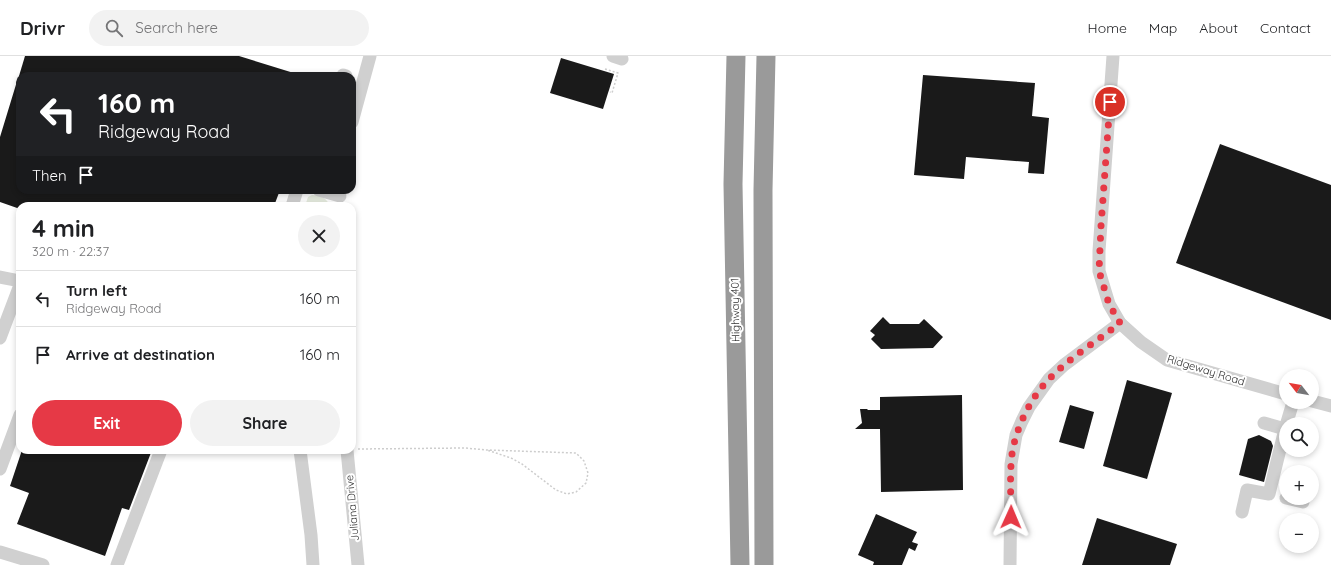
<!DOCTYPE html>
<meta charset="utf-8">
<style>
body{margin:0;font-family:Quicksand,sans-serif;background:#f2f2f2;color:#202124;height:100vh;display:flex;flex-direction:column;font-size:15px;white-space:nowrap}
*{box-sizing:border-box;margin:0}
p{font-size:13px;color:#757577}
.icon{flex:none;width:22px;height:22px;fill:none;stroke:currentColor;stroke-width:2;stroke-linecap:round;stroke-linejoin:round}
.map{position:relative;flex:1;overflow:hidden}
.drawer{position:absolute;left:16px;top:146px;width:340px;height:252px;display:flex;flex-direction:column;background:#fff;border-radius:12px;box-shadow:0 2px 6px #0003}
.drawer>*{flex:none}
.guide{position:absolute;left:16px;top:16px;width:340px;height:122px;border-radius:12px;box-shadow:0 2px 6px #0003;background:#202124;color:#fff;overflow:hidden}
.needle{width:26px;rotate:301deg}
.tools{position:absolute;left:1279px;top:313px;display:grid;gap:8px}
.tools a{display:grid;place-items:center;width:40px;height:40px;border-radius:50%;background:#fff;box-shadow:0 2px 6px #0003;font-size:20px}
.pin{position:absolute;display:grid;place-items:center;width:34px;height:34px;color:#fff;margin:-17px;border:2px solid #fff;border-radius:50%;box-shadow:0 1px 4px #0007}
.me{position:absolute;width:44px;margin:-22px;rotate:1deg;stroke-linejoin:round;filter:drop-shadow(0 0 3px #0008)}
.turn{display:flex;align-items:center;gap:14px;height:84px;padding:0 16px;font-size:18px}
.turn .icon{width:52px;height:52px;stroke-width:2.5}
.turn b{display:block;font-size:28px;line-height:34px}
.then{display:flex;align-items:center;height:38px;padding:0 16px;background:#0003;gap:8px;font-size:15px}
.round{display:grid;place-items:center;flex:none;width:42px;height:42px;border-radius:21px;background:#f2f2f2}
.headline{display:flex;align-items:center;justify-content:space-between;height:68px;padding:0 16px}
h1{font-size:24px;font-weight:800;line-height:30px}
.cta{display:flex;gap:8px;margin-top:auto;padding:8px 16px}
.cta a{flex:1;height:46px;border-radius:24px;background:#e63946;color:#fff;font-size:16px;font-weight:800;line-height:46px;text-align:center}
.cta a+a{background:#f2f2f2;color:#202124}
ul{padding:0;list-style:none}
li{display:flex;align-items:center;gap:12px;height:56px;padding:0 16px;border-top:1px solid #e0e0e0}
li div{flex:1}
li b{display:block;font-size:15px}
li em{font-style:normal}
header{display:flex;align-items:center;gap:24px;box-sizing:border-box;height:56px;padding:0 20px;background:#fff;border-bottom:1px solid #e0e0e0}
header strong{font-size:19px}
nav{display:flex;gap:22px;margin-inline-start:auto;font-size:14px}
.search{width:280px;height:36px;background:#f2f2f2;display:flex;align-items:center;gap:10px;box-sizing:border-box;padding:0 14px;border-radius:22px;color:#757577;font-size:15px}
.map>svg:first-child{display:block}
.green{fill:#e6ecdf}
.building{fill:#1a1a1a}
.lines{fill:none;stroke-linecap:round;stroke-linejoin:round}
.path{stroke:#cdcdcd;stroke-width:1.5;stroke-dasharray:2 2;stroke-linecap:butt}
.minor{stroke:#d0d0d0;stroke-width:13}
.highway{stroke:#9a9a9a;stroke-width:19}
.route{stroke:#e63946;stroke-width:7;stroke-dasharray:0 12.6}
.labels{text-anchor:middle;stroke-width:4;stroke-linejoin:round;paint-order:stroke}
.street-label{font-size:11px;fill:#333;stroke:#fff}
</style>
<header>
<strong>Drivr</strong>
<div class="search"><svg class="icon" aria-label="search" viewBox="0 0 24 24"><circle cx="10" cy="10" r="6"/><path d="M15 15l6 6"/></svg>Search here</div>
<nav><a>Home</a><a>Map</a><a>About</a><a>Contact</a></nav>
</header>
<div class="map">
<svg width="1331" height="509" viewBox="0 0 1331 509">
<rect width="100%" height="100%" fill="#fff"/>
<path class="green" d="M 312,139 C 320,139 327,142 330,150 L 305,150 L 308,141 Z"/>
<g class="building">
<polygon points="25,0 239,0 297,18 296,20 19,20"/>
<polygon points="561,2 614,18 603,53 550,37"/>
<polygon points="923,19 1035,27 1032,60 1049,62 1044,118 1028,117 1029,106 966,101 964,123 914,119"/>
<polygon points="18,22 20,22 20,134 280,134 274,150 20,150 20,153 0,146 0,81"/>
<polygon points="1220,88 1331,129 1331,264 1176,207"/>
<polygon points="883,261 890,268 919,268 924,263 943,281 933,292 881,293 871,283 875,279 870,275"/>
<polygon points="1127,324 1172,337 1147,423 1103,410"/>
<polygon points="962,339 963,434 881,436 880,373 855,373 862,367 860,353 867,353 868,354 880,354 880,341"/>
<polygon points="1070,349 1094,356 1084,393 1059,386"/>
<polygon points="1259,379 1271,385 1273,390 1264,426 1239,419 1248,383"/>
<polygon points="22,394 152,394 129,454 122,452 105,500 17,468 29,437 10,430"/>
<polygon points="876,458 917,476 912,486 918,488 915,495 909,492 902,509 873,509 874,506 858,499"/>
<polygon points="1097,462 1177,488 1170,509 1082,509"/>
</g>
<g class="lines">
<g class="path">
<polyline points="605,13 618,17 612,37 610,36"/>
<polyline points="358,393 465,392 487,394 576,397 584,405 588,417 586,427 576,436 567,438 556,434 522,408 511,402 487,394"/>
</g>
<g class="minor">
<polyline points="613,0 622,3"/>
<polyline points="1113,0 1099,195 1099,215 1109,248 1120,267 1141,286 1167,304 1286,338"/>
<polyline points="343,19 346,20"/>
<polyline points="352,66 370,0"/>
<polyline points="319,134 340,140"/>
<polyline points="292,150 297,134"/>
<polyline points="0,221 20,225"/>
<polyline points="0,282 20,229"/>
<polyline points="1312,345 1331,350"/>
<polyline points="1264,367 1285,373"/>
<polyline points="300,394 311,479 313,509"/>
<polyline points="347,394 358,509"/>
<polyline points="0,413 20,359"/>
<polyline points="1286,442 1303,446"/>
<polyline points="1242,456 1247,434 1269,438 1285,373 1293,346"/>
<polyline points="0,496 43,509"/>
<polyline points="117,509 161,394"/>
<polyline points="1010,509 1011,408 1016,379 1022,365 1029,351 1049,323 1064,309 1120,267"/>
</g>
<g class="highway">
<polyline points="736,0 733,128 740,509"/>
<polyline points="764,509 763,134 766,0"/>
</g>
</g>
<g class="lines">
<path class="route" d="M 1011,461 C 1011,444 1010,426 1011,409 C 1012,379 1029,343 1050,322 C 1071,301 1097,285 1120,267 L 1109,248 L 1099,215 L 1101,170 L 1110,46"/>
</g>
<g class="labels">
<g class="street-label">
<text transform="translate(735 254) rotate(-91)" y="4">Highway 401</text>
<text transform="translate(1206 314) rotate(17)" y="4">Ridgeway Road</text>
<text transform="translate(352 452) rotate(-95)" y="4">Juliana Drive</text>
</g>
</g>
</svg>
<div class="tools">
<a><svg class="needle" viewBox="-14 -14 28 28"><path d="M0-13l5 13h-10z" fill="#e53935"/><path d="M0 13l5-13h-10z" fill="#757577"/></svg></a>
<a><svg class="icon" aria-label="search" viewBox="0 0 24 24"><circle cx="10" cy="10" r="6"/><path d="M15 15l6 6"/></svg></a>
<a>+</a>
<a>−</a>
</div>
<div class="pin" style="left:1110px;top:46px;background:#d93025"><svg class="icon" aria-label="arrive" viewBox="0 0 24 24"><path d="M6 21V4h12l-3 4 3 4H6"/></svg></div>
<svg class="me" style="left:1011px;top:461px" viewBox="-20 -20 40 40"><path d="M0-17L14 15 0 8-14 15z" fill="#e63946" stroke="#fff" stroke-width="4"/></svg>
<div class="guide">
<div class="turn"><svg class="icon" aria-label="left" viewBox="0 0 24 24"><path d="M17 20v-9H6M10 6l-5 5 5 5"/></svg><div><b>160 m</b>Ridgeway Road</div></div>
<div class="then">Then<svg class="icon" aria-label="arrive" viewBox="0 0 24 24"><path d="M6 21V4h12l-3 4 3 4H6"/></svg></div>
</div>
<section class="drawer">
<div class="headline"><div><h1>4 min</h1><p>320 m · 22:37</p></div><a class="round"><svg class="icon" aria-label="close" viewBox="0 0 24 24"><path d="M6 6l12 12M18 6L6 18"/></svg></a></div>
<ul>
<li><svg class="icon" aria-label="left" viewBox="0 0 24 24"><path d="M17 20v-9H6M10 6l-5 5 5 5"/></svg><div><b>Turn left</b><p>Ridgeway Road</p></div><em>160 m</em></li>
<li><svg class="icon" aria-label="arrive" viewBox="0 0 24 24"><path d="M6 21V4h12l-3 4 3 4H6"/></svg><div><b>Arrive at destination</b></div><em>160 m</em></li>
</ul>
<div class="cta"><a>Exit</a><a>Share</a></div>
</section>
</div>
